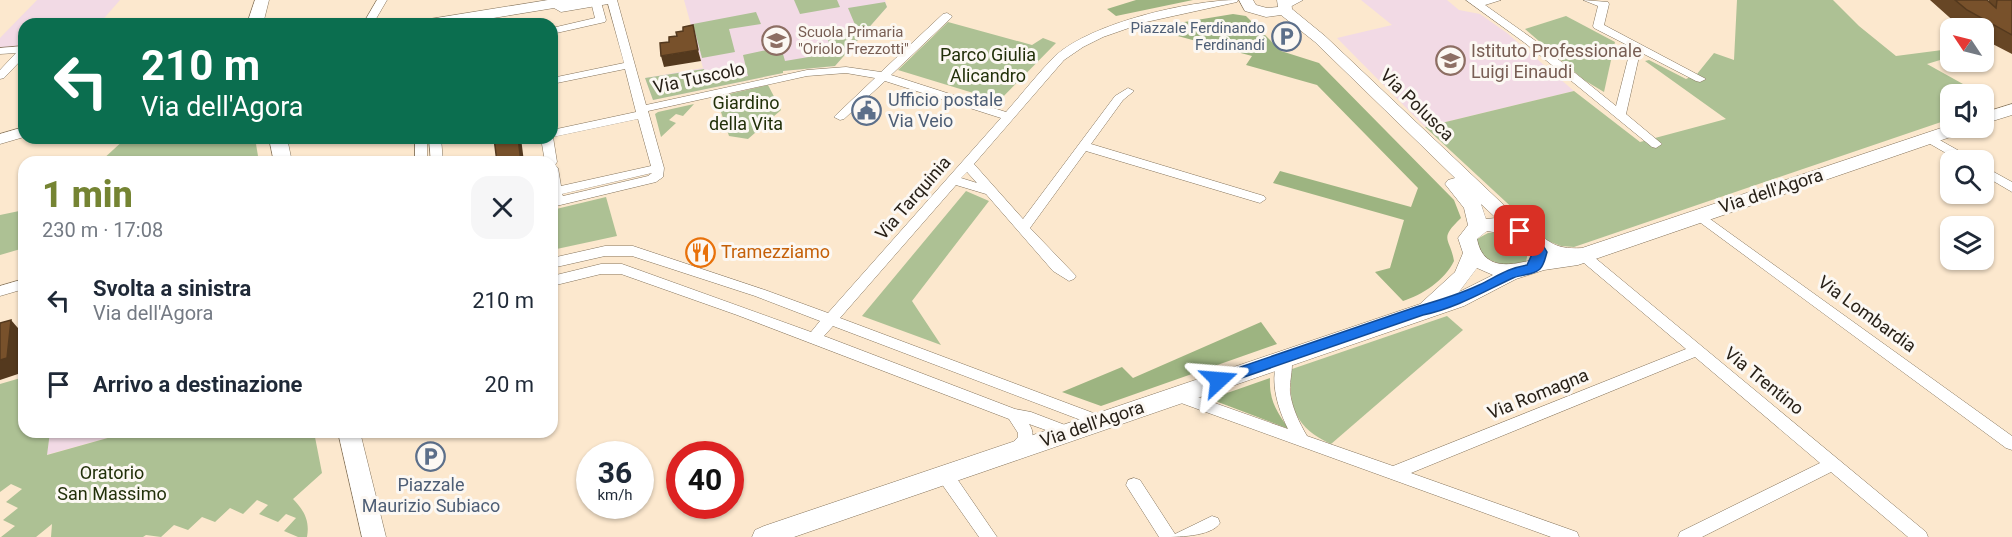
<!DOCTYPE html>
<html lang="it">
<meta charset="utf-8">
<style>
body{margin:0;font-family:Roboto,sans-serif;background:#f6f6f7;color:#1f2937;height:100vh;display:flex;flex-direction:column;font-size:22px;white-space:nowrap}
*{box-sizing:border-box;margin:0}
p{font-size:20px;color:#747a83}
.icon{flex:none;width:33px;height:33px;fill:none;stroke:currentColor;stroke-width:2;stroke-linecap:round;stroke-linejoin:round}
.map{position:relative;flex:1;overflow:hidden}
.side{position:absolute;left:18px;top:156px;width:540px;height:282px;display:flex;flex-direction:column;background:#fff;border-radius:18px;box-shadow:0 2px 4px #0004}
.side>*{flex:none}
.top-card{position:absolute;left:18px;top:18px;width:540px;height:126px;border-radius:18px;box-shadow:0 2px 4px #0004;background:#0b6e4f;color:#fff;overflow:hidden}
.needle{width:39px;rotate:305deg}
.tools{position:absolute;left:1940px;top:18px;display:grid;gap:12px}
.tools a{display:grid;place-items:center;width:54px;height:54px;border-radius:12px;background:#fff;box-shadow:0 2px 4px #0004;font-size:30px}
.speed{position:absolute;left:576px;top:441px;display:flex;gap:12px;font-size:30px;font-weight:700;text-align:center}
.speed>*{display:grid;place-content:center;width:78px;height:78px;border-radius:50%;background:#fff;box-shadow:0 2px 4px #0004;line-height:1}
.speed small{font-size:15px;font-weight:400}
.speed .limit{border:9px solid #d22;background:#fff;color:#111}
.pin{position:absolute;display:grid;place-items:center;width:51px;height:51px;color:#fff;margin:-26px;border-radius:12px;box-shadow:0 3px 9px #0006}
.me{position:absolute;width:66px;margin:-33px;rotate:71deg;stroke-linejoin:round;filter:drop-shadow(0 0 4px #0008)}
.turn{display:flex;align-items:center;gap:21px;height:126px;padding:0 24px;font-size:27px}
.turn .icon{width:78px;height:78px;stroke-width:2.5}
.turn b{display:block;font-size:42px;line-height:51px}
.round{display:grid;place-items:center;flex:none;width:63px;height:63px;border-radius:18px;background:#f6f6f7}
.summary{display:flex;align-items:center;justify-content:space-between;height:102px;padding:0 24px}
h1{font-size:36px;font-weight:800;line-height:45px;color:#758433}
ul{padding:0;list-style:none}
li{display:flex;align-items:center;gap:18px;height:84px;padding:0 24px}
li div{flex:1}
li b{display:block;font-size:22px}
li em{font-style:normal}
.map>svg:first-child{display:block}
.education{fill:#f2dae5}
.green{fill:#adc194}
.forest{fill:#9db481}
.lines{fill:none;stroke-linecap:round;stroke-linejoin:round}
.street-casing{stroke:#85745c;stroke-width:1}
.secondary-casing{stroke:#85745c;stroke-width:1}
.street{fill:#fff;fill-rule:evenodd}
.secondary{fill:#fff;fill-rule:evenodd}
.wall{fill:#674625}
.shaded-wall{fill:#54391e}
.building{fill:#78512b;stroke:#54391e;stroke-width:1.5}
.route{fill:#1a73e8;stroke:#114b97;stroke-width:1.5}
.labels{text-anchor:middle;stroke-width:6;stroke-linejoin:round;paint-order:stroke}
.far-service-label{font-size:15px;fill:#4e5e75;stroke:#fcf8f3;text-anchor:end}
.far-education-label{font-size:15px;fill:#785e54;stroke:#fcf8f3;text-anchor:start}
.education-label{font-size:18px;fill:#785e54;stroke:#fcf8f3;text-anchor:start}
.park-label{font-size:18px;fill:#22310a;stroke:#fcf8f3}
.street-label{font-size:18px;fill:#282118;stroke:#fcf8f3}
.service-label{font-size:18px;fill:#4e5e75;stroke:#fcf8f3;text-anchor:start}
.food-label{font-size:18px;fill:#c56008;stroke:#fcf8f3;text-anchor:start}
</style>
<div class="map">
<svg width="2012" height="537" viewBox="0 0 2012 537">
<rect width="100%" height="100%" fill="#fce8ce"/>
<g class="education">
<polygon points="37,0 120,0 99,24 24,24 24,47 0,49 0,38"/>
<polygon points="684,0 885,0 887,7 835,66 783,71 783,73 653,100 645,78 703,68"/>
<polygon points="1361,0 1447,0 1459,10 1480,14 1507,33 1574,91 1425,127 1337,38 1392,25"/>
<polygon points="50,432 129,432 46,455"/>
</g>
<g class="green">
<polygon points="794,0 837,0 840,7 800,14"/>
<polygon points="1737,0 1833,0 1859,26 1896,56 1950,49 1950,57 1927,64 1981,94 1950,94 1950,119 1574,247 1561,246 1548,241 1425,127 1574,91 1640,142 1726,119 1645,61 1649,60 1686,79 1697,74 1714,53 1734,60"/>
<polygon points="885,2 887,7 835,66 783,71 783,73 653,100 645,78 704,69 708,83 748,76 743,55 781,47 785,61 832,53 826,33 856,27 848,8"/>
<polygon points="756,12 761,24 729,29 735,52 702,58 693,24"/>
<polygon points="1566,16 1615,42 1604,92 1584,80 1525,29"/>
<polygon points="948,22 1032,45 1043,38 1056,43 995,105 993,99 898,70"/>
<polygon points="768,85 781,110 748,139 729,136 716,97"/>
<polygon points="694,104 683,116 676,114 669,120 676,123 661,137 655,114 658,112"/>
<polygon points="126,138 255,138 259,162 101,161"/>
<polygon points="966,191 989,201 912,301 941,345 862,316"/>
<polygon points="606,197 617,236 552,250 552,210"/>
<polygon points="24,210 24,248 0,255 0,215"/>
<path d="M 1488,233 C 1504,232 1520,236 1528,252 L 1526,262 C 1512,270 1494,263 1481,255 L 1477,239 Z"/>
<path d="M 1447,316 L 1463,330 L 1331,444 C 1296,428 1287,407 1292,369 Z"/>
<path d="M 24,377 L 24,432 L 50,432 L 47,455 L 129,432 L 314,432 L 322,473 L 293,499 C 304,510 310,521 307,537 L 298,537 L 284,531 L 296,518 L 286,514 L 278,522 L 259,514 L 268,505 L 257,500 L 243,514 L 230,508 L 215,522 L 202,517 L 188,530 L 174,525 L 161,537 L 146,535 L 143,537 L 51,537 L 52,524 L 36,537 L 1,537 L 15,526 L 3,520 L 18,508 L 6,502 L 22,489 L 11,484 L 0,492 L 0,384 Z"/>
</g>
<g class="forest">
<polygon points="1136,0 1193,0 1116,16 1107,9"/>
<path d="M 1233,14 L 1246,16 L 1281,51 L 1319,63 L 1454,200 L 1461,218 C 1438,240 1450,237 1454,261 C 1445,280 1422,295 1403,301 L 1375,272 L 1390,268 L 1404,220 L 1273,183 L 1280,171 L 1411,207 L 1418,188 L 1317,85 L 1246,65 L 1252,56 L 1148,28 Z"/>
<polygon points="1261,322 1277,344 1101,406 1062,392 1122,367 1133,378"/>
<path d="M 1270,378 C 1269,400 1276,411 1289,429 L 1210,399 Z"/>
</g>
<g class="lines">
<defs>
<g id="street">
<polygon points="377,0 387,0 373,24 363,24"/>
<polygon points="592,0 601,2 606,20 605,22 552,34 552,28 595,18 591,2"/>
<path d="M 607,0 L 617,0 L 646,105 L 807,70 L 846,67 L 881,72 L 943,14 L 947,13 L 952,16 L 951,18 L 891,75 L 1006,112 C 1022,94 1038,73 1055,56 C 1091,23 1190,0 1238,0 L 1237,2 L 1146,22 L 1103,37 L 1083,47 L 1064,60 L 974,164 L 1023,219 L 1115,96 L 1128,88 L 1134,91 L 1123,100 L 1091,144 L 1264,196 L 1266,199 L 1260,203 L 1086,151 L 1030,228 L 1076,276 L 1074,279 L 1069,281 L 1053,271 L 986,194 L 956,185 L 840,318 L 1104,417 L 1107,421 L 1104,425 L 1099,427 L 1094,425 L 833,326 L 824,336 L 1015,409 L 1031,412 L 1073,428 L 1076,432 L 1073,436 L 1068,438 L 1029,424 C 1039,438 1027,459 1009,454 L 1007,449 L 1018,437 L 1018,433 L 1009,419 L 737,315 L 621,274 L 601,274 L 552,286 L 552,276 L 601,264 L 622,264 L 811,332 L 820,321 L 755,296 L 632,256 L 605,256 L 552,268 L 552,258 L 605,246 L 633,246 L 765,290 L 828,313 L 1001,118 L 885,81 L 844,119 L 840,120 L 834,117 L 836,115 L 875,78 L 846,73 L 807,76 L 648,111 L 664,168 L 663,177 L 656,182 L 552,207 L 552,162 L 545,162 L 541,138 L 552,138 L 552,130 L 636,112 L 625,69 L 552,84 L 552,78 L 624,63 ZM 638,119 L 651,166 L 561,186 L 558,168 L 555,165 L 557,162 L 553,137 ZM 967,172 L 977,183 L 961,178 ZM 652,173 L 648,176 L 563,196 L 562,194 Z"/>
<polygon points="1289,0 1303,0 1290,7 1282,7 1282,3"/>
<polygon points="1466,0 1501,0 1485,5 1533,39 1616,106 1631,47 1594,28 1593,26 1598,6 1583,0 1608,2 1609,4 1604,25 1706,79 1700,82 1696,81 1640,52 1626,114 1662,144 1656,148 1652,147 1525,43"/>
<polygon points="24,46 24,57 4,78 0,79 0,70 16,53 0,54 0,48"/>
<polygon points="1929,134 1970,157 1972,160 1958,160 1925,141 1923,138 1925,135"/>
<rect x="415" y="138" width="12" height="24"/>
<polygon points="429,138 441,138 443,162 431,162"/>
<polygon points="1983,166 2012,182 2012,192 1983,175"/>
<polygon points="1699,211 2012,436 2012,450 2006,448 1694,218 1693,215"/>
<path d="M 1583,250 L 1588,252 L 1926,532 L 1928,537 L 1908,537 L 1831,472 L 1702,537 L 1678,537 L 1680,532 L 1820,463 L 1695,357 L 1411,473 L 1577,532 L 1579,537 L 1551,537 L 1170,399 L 1167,395 L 1170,391 L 1175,389 L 1288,429 C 1277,407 1268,377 1280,354 L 1290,354 C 1295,364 1289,380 1290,392 C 1292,408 1299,422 1307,436 L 1393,466 L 1686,349 L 1578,258 L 1576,255 Z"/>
<polygon points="24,279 24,289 0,296 0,286"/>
<polygon points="945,468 951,470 997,537 979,537 939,480 937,475 939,470"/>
<path d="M 1134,478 L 1140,480 L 1175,534 L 1212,516 L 1218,518 L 1220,523 C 1211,537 1177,537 1159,537 L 1126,485 L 1128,480 Z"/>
</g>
<g id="secondary">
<polygon points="255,0 269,0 263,24 247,24"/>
<polygon points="548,0 615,0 608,4 561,12 554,8 457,24 422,24 430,19"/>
<path d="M 1239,0 L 1253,0 L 1256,5 L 1267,8 L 1278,7 L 1277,0 L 1291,0 L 1292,9 L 1325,36 L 1526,226 C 1549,239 1551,250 1582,248 L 1950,125 L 1950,128 L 1967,128 L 1965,132 L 1578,265 L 1544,270 L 1516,279 L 1464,306 L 794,537 L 752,537 L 755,530 L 764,526 L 1420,304 L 1455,272 L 1463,253 L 1458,238 L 1468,225 L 1464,208 L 1445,184 L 1448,180 L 1455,178 L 1315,42 L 1281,15 L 1266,17 L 1245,11 ZM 1481,204 L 1496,218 L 1486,219 ZM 1487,231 L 1511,235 L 1544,257 C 1519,263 1484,276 1477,239 ZM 1477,268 L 1493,275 L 1459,292 Z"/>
<polygon points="2012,104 2012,115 1983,124 1983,113"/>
<polygon points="24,127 24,137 0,144 0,134"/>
<polygon points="269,138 287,138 292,162 274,162"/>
<polygon points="338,432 360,432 386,537 362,537"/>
</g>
</defs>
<use href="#street" class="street-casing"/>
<use href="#secondary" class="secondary-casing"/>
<use href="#street" class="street"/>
<use href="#secondary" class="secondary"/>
</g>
<polygon class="wall" points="1930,0 1987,0 1989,2 1989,0 2012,0 2012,54 1983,39 1983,28 1965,28 1958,25"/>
<g class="shaded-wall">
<polygon points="698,50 701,61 664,67 661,56"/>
<polygon points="518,138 521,138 524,162 521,162"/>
<polygon points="11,320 24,335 21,373 0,380 0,360"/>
</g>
<g class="building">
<polygon points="1955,0 1987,0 1996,8 1997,0 2012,0 2012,35 1967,10"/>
<polygon points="693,25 698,50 661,56 660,43 669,42 669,37 677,36 676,32 683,31 683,27"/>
<polygon points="494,138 518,138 521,162 497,162"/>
<polygon points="11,320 7,358 0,360 0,323"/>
</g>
<path class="route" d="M 1520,226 L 1538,237 L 1547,252 C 1545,259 1544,265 1540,269 C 1532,276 1522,274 1513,278 C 1483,292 1456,308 1423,315 L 1224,384 L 1214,384 L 1212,380 L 1214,376 L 1416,307 C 1437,301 1458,295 1479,285 C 1496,277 1508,268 1527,265 L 1533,252 L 1528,243 L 1513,231 Z"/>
<defs>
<symbol id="parking-ring" viewBox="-11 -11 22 22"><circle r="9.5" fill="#fcf8f3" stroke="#5c6f8a" stroke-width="1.5"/><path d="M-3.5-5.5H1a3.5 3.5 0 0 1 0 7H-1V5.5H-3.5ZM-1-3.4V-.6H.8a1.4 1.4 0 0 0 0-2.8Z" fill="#5c6f8a"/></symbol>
<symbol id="school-ring" viewBox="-11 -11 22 22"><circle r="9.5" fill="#fcf8f3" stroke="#8d6e63" stroke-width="1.5"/><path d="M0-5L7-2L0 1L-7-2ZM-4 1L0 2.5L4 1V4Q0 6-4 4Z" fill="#8d6e63"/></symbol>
<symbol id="civic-ring" viewBox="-11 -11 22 22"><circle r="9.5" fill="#fcf8f3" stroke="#5c6f8a" stroke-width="1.5"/><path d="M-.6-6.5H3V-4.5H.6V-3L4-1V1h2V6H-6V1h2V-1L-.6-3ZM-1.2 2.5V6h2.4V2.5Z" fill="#5c6f8a"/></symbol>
<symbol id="restaurant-ring" viewBox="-11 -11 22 22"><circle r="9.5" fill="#fcf8f3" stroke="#e8710a" stroke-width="1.5"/><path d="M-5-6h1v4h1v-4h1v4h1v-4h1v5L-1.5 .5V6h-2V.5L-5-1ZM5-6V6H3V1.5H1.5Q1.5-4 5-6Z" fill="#e8710a"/></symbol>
</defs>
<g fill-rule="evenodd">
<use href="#parking-ring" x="1270" y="20" width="33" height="33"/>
<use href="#school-ring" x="760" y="24" width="33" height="33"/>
<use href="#school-ring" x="1434" y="44" width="33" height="33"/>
<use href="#civic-ring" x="850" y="94" width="33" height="33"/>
<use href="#restaurant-ring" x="684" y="236" width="33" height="33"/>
<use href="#parking-ring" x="414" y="440" width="33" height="33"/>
</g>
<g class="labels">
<g class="far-service-label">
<text x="1265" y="33">Piazzale Ferdinando<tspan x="1265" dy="17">Ferdinandi</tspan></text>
</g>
<g class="far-education-label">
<text x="798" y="37">Scuola Primaria<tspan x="798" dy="17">"Oriolo Frezzotti"</tspan></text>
</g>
<g class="education-label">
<text x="1471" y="57">Istituto Professionale<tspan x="1471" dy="21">Luigi Einaudi</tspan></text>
</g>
<g class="park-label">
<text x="988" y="61">Parco Giulia<tspan x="988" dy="21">Alicandro</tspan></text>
<text x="746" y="109">Giardino<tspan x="746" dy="21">della Vita</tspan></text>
<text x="112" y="479">Oratorio<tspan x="112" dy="21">San Massimo</tspan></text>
</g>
<g class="street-label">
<text transform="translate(699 78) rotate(-12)" y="6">Via Tuscolo</text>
<text transform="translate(1417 105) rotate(44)" y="6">Via Polusca</text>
<text transform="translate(1771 191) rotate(-18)" y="6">Via dell'Agora</text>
<text transform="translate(913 198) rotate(-49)" y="6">Via Tarquinia</text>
<text transform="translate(1867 314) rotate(36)" y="6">Via Lombardia</text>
<text transform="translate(1764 381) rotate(39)" y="6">Via Trentino</text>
<text transform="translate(1538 394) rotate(-22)" y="6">Via Romagna</text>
<text transform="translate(1092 424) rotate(-19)" y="6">Via dell'Agora</text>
</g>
<g class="service-label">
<text x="888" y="106">Ufficio postale<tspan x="888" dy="21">Via Veio</tspan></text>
<text x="431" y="491" text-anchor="middle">Piazzale<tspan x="431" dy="21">Maurizio Subiaco</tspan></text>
</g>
<g class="food-label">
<text x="721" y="258">Tramezziamo</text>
</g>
</g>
</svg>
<div class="tools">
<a><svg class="needle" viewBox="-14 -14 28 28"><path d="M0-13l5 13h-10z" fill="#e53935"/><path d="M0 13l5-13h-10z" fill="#747a83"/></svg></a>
<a><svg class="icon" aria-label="sound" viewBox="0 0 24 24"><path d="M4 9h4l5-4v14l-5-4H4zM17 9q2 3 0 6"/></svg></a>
<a><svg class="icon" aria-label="search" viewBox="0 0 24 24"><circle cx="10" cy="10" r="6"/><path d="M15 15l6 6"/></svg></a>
<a><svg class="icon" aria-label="layers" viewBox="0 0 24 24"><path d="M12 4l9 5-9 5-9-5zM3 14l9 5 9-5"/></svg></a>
</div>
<div class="speed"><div>36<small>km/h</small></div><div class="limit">40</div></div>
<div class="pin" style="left:1520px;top:231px;background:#d93025"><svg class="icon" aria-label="arrive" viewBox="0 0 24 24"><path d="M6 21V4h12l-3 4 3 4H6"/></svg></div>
<svg class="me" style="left:1219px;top:380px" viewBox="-20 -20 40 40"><path d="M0-17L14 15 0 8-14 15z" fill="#1a73e8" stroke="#fff" stroke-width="4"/></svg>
<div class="top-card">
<div class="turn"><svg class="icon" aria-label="left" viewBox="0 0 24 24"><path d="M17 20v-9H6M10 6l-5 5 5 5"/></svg><div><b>210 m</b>Via dell'Agora</div></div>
</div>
<section class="side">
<div class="summary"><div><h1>1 min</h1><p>230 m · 17:08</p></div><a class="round"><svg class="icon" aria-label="close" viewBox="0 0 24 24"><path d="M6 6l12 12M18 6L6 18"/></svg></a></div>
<ul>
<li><svg class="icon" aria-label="left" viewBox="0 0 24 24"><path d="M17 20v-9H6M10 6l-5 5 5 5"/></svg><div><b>Svolta a sinistra</b><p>Via dell'Agora</p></div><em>210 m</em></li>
<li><svg class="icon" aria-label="arrive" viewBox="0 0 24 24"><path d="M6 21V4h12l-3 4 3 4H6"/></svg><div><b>Arrivo a destinazione</b></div><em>20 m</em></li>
</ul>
</section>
</div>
